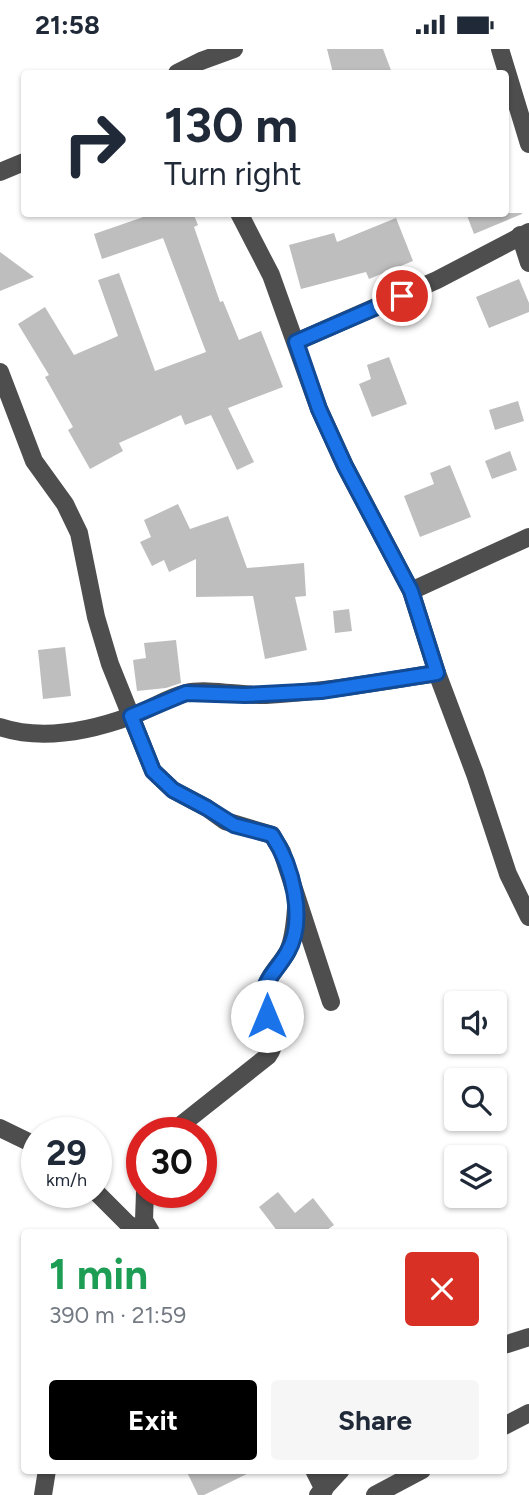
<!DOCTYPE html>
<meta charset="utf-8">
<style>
body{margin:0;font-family:Figtree,sans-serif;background:#f6f6f7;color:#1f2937;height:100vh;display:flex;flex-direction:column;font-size:26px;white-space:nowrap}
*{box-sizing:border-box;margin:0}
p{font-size:23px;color:#747a83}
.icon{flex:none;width:38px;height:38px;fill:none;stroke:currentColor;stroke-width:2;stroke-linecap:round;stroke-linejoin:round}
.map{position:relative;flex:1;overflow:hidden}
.details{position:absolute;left:21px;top:1180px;width:486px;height:245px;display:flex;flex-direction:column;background:#fff;border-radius:7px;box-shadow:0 2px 5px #0004}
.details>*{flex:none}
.hud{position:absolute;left:21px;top:21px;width:488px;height:147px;border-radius:7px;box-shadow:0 2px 5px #0004;background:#fff;color:#1f2937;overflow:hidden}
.buttons{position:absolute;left:444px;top:942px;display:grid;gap:14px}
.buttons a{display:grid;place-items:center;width:63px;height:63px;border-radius:7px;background:#fff;box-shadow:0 2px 5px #0004;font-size:35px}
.speed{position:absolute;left:21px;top:1068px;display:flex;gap:14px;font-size:35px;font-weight:700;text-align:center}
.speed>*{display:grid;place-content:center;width:91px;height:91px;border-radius:50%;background:#fff;box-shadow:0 2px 5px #0004;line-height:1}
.speed small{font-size:18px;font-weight:400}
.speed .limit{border:10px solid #d22;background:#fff;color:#111}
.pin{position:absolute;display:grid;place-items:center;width:60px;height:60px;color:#fff;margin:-30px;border:4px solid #fff;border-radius:50%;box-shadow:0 2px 7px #0007}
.me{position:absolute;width:77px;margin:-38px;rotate:0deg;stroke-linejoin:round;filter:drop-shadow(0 0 5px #0008)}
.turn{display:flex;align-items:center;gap:24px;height:147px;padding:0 28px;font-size:32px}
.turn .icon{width:91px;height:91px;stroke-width:2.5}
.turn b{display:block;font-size:49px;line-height:60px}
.round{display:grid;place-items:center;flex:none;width:74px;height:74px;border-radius:7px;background:#f6f6f7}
.summary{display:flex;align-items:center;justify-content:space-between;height:119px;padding:0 28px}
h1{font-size:42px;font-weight:700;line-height:52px;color:#1e9e55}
.action{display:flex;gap:14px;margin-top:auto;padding:14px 28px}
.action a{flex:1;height:80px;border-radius:7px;background:#000;color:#fff;font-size:28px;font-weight:700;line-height:80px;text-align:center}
.action a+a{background:#f6f6f7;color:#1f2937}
.status{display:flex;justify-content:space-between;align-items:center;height:49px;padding:0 35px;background:#fff;direction:ltr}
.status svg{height:19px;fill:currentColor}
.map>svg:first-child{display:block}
.building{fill:#bebebe}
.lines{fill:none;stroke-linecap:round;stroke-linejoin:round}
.minor{stroke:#4e4e4e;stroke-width:18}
.route-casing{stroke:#114b97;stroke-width:18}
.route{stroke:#1a73e8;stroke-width:12}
</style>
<div class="status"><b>21:58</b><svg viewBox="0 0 49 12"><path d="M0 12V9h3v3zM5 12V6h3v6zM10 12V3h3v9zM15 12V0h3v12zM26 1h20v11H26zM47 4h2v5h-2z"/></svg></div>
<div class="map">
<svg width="529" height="1446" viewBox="0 0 529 1446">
<rect width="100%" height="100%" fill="#fff"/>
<g class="building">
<polygon points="327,0 383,0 392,24 333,24"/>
<polygon points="155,164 193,164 198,176 194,178 220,253 223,252 239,291 261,282 283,338 228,359 254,413 237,421 211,366 185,376 181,366 119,394 123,402 90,420 68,381 73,378 45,328 49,326 18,275 45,258 74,306 118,287 98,231 119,224 155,322 206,303 163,189 102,210 94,185"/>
<polygon points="466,164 522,164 522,165 474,185"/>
<polygon points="396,169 413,212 369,230 366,223 301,240 289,196 334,184 337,193"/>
<polygon points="0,203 34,228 0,242"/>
<polygon points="519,230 529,254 529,263 489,279 476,248"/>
<polygon points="389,308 407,355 372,368 359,335 371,330 367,316"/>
<polygon points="518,352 524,372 495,381 489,361"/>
<polygon points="510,402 517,421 492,430 485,412"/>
<polygon points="450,416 471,468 420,488 404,447 434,435 430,424"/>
<polygon points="178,455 190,480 228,467 247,519 304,514 306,547 295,548 307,601 265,610 253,547 196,548 196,510 169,523 164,511 152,517 140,493 151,488 144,471"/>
<polygon points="349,560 352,582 335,584 333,562"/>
<polygon points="176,591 181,634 166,639 137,642 133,611 146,609 144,594"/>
<polygon points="65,598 71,647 43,650 38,601"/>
<polygon points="278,1143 295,1164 313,1149 334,1176 324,1183 278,1183 259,1158"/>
<polygon points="186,1421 255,1421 204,1446 198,1446"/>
</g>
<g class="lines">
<g class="minor">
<polyline points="500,0 529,95"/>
<polyline points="177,24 201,12 234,0"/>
<polyline points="0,123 24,113"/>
<polyline points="239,164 271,226 319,360 345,417 411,542 437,624 475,725 508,825 529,868"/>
<polyline points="520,186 529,214"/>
<polyline points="296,293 437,231 529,183"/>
<polyline points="0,323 34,412 65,455 79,484 96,568 110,615 153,722 173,741 207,759 225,772 272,786 282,803 331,953"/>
<polyline points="411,542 529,488"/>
<path d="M 0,678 C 42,692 90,682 131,667 C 149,661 167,649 186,644 C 207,639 243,647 266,646 C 324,643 380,633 437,624"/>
<polyline points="0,1079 37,1097"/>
<path d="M 172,1083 L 268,1007 C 284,985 262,970 264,945 C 266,927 280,917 288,902 C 294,889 295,873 296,859"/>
<polyline points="96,1143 128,1175 141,1183"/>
<polyline points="145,1143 144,1171 151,1183"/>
<polyline points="504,1296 529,1288"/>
<polyline points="504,1377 529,1364"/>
<polyline points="314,1421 324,1441"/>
<polyline points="43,1446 47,1421"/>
<polyline points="318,1446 341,1421"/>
<polyline points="375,1446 422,1421"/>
</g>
</g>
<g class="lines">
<defs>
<path id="route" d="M 267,967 C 258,931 271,931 287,904 C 307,871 292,816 272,786 L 234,776 L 207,759 L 173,741 L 153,722 L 131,667 L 186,644 L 245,646 L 321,642 L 437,624 L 411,542 L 345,417 L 319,360 L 296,293 L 402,247"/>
</defs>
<use href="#route" class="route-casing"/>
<use href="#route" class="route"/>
</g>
</svg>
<div class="buttons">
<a><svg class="icon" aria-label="sound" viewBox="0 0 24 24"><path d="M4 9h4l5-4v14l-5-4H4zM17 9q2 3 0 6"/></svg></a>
<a><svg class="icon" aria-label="search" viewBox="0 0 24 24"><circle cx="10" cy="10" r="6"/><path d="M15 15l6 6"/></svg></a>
<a><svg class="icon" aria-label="layers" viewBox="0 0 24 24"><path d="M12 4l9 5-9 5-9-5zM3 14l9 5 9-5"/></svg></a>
</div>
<div class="speed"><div>29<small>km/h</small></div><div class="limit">30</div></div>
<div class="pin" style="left:402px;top:247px;background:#d93025"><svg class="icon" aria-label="arrive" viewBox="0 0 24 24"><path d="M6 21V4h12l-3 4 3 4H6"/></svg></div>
<svg class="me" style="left:267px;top:967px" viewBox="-20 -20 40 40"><circle r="19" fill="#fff"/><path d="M0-13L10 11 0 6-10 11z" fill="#1a73e8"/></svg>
<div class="hud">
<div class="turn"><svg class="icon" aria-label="right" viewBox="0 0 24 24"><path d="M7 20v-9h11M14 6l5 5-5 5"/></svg><div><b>130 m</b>Turn right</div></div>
</div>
<section class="details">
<div class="summary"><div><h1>1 min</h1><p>390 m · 21:59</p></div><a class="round" style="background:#d93025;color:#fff"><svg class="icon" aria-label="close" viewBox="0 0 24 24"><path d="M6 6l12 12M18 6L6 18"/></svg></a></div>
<div class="action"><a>Exit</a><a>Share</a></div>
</section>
</div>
